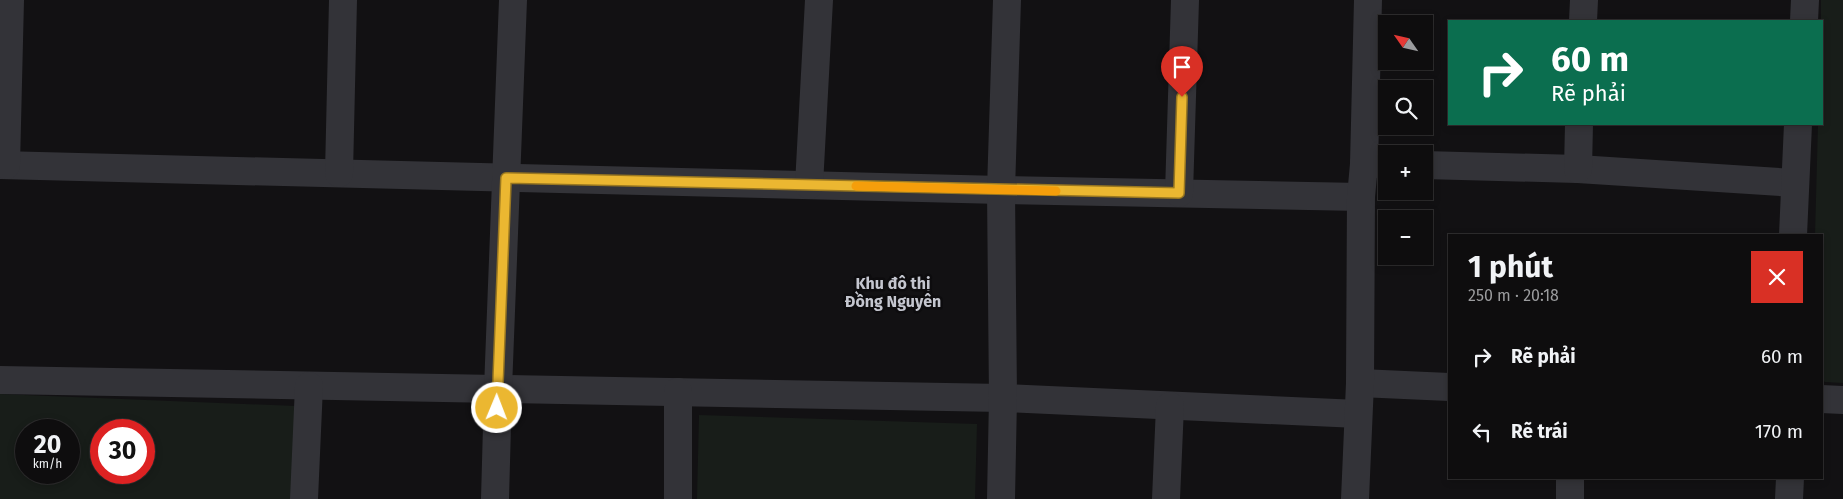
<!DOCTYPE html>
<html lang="vi">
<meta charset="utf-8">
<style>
body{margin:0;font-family:"Fira Sans",sans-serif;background:#171617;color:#f1f3f6;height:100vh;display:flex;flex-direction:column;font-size:19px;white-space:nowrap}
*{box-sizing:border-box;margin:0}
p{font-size:16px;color:#9b9c9e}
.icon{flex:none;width:28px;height:28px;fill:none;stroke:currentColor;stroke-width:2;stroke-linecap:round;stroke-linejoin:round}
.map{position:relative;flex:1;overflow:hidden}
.drawer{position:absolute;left:1448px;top:234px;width:375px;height:245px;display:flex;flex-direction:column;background:#0e0d0e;border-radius:0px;box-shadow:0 2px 8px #0003,0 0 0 1px #2e2d2e}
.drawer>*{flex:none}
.top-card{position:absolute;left:1448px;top:20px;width:375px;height:105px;border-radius:0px;box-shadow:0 2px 8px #0003,0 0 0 1px #2e2d2e;background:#0b6e4f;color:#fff;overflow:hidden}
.needle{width:32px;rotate:304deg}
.tools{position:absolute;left:1378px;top:15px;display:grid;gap:10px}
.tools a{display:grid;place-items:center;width:55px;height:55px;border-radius:0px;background:#0e0d0e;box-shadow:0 2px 8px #0003,0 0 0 1px #2e2d2e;font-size:25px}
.speed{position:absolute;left:15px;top:419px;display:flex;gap:10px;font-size:25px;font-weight:700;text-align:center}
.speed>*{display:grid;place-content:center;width:65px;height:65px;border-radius:50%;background:#0e0d0e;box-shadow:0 2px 8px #0003,0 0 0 1px #2e2d2e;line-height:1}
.speed small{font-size:12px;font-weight:400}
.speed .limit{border:8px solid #d22;background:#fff;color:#111}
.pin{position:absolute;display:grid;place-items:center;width:42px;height:42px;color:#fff;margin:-51px -21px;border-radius:50% 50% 50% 0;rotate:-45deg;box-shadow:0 0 5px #0007}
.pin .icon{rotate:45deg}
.me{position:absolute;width:55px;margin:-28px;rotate:1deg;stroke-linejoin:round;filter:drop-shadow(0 0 4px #0008)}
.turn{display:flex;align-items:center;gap:18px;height:105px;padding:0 20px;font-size:22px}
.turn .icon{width:65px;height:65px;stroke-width:2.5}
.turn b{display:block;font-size:35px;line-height:42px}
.round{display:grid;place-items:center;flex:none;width:52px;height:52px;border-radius:0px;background:#171617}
.headline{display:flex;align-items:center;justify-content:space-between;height:85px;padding:0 20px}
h1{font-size:30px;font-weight:700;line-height:38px}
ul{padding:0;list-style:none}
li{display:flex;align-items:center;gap:15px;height:75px;padding:0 20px}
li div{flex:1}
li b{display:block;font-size:19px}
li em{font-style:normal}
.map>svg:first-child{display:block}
.green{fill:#181d19;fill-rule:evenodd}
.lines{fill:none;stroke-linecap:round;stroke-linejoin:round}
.minor{stroke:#333338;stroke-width:28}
.route-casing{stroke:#997720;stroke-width:12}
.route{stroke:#ebb731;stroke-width:9}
.slow{stroke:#f59e0b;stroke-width:9}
.labels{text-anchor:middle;stroke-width:5;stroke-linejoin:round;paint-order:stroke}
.quarter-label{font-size:16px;font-weight:bold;fill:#c4c6cf;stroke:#0d0c0e}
</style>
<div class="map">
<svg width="1843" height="499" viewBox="0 0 1843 499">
<rect width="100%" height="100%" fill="#121113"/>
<g class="green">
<polygon points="1821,0 1843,0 1843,383 1825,382 1821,379 1821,235 1815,235 1818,124 1821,124"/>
<path d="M 0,394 L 296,406 L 292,499 L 0,499 ZM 26,430 L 69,430 L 69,472 L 26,472 ZM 101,430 L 144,430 L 144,472 L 101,472 Z"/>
<polygon points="699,415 977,424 975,499 697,499"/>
</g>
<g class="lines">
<g class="minor">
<polyline points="1583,21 1584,0"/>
<polyline points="1804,21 1805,0"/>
<polyline points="1364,164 1386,164"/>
<polyline points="0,165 1001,190 1361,197"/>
<polyline points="6,165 10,0"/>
<polyline points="1424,165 1578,169 1794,183"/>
<polyline points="1578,169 1579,124"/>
<polyline points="339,173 343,0"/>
<polyline points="809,185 819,0"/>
<polyline points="1179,193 1185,0"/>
<polyline points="1793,235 1798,124"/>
<polyline points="0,380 1003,398 1358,414"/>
<polyline points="1360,383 1449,387"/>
<polyline points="1821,399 1843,400"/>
<polyline points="304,499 309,386"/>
<polyline points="495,499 498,389 513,0"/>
<polyline points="678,499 678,392"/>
<polyline points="1001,499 1003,398 1001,190 1007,0"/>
<polyline points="1166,499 1170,406"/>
<polyline points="1355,499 1360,383 1361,197 1364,164 1368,0"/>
<polyline points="1570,499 1570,478"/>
<polyline points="1789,499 1790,478"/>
</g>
</g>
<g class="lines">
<defs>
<polyline id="route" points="497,408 506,178 1179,193 1182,97"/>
</defs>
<use href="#route" class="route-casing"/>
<use href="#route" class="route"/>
<polyline class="slow" points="856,186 1056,191"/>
</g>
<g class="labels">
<g class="quarter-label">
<text x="893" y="289">Khu đô thị<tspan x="893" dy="18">Đồng Nguyên</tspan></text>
</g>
</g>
</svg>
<div class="tools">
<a><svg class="needle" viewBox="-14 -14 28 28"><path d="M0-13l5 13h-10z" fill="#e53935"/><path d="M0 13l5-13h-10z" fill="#9b9c9e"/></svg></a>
<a><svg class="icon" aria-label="search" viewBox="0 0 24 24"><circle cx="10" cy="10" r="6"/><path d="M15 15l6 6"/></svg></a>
<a>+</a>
<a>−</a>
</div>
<div class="speed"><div>20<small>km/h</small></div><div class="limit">30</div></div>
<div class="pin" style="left:1182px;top:97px;background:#d93025"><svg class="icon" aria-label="arrive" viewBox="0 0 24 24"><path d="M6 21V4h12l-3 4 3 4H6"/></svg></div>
<svg class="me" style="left:497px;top:408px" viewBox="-20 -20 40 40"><circle r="17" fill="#ebb731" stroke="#fff" stroke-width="3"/><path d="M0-11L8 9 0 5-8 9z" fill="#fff"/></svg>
<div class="top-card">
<div class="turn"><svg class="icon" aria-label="right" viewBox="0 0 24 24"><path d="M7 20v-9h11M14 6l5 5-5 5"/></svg><div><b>60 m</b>Rẽ phải</div></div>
</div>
<section class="drawer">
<div class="headline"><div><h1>1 phút</h1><p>250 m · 20:18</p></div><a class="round" style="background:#d93025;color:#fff"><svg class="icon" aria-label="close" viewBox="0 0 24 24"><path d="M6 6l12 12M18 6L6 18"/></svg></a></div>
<ul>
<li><svg class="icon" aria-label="right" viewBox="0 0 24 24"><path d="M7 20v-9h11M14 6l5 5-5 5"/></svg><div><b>Rẽ phải</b></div><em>60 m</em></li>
<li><svg class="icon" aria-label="left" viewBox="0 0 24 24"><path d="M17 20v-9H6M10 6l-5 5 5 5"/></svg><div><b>Rẽ trái</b></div><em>170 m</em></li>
</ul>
</section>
</div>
